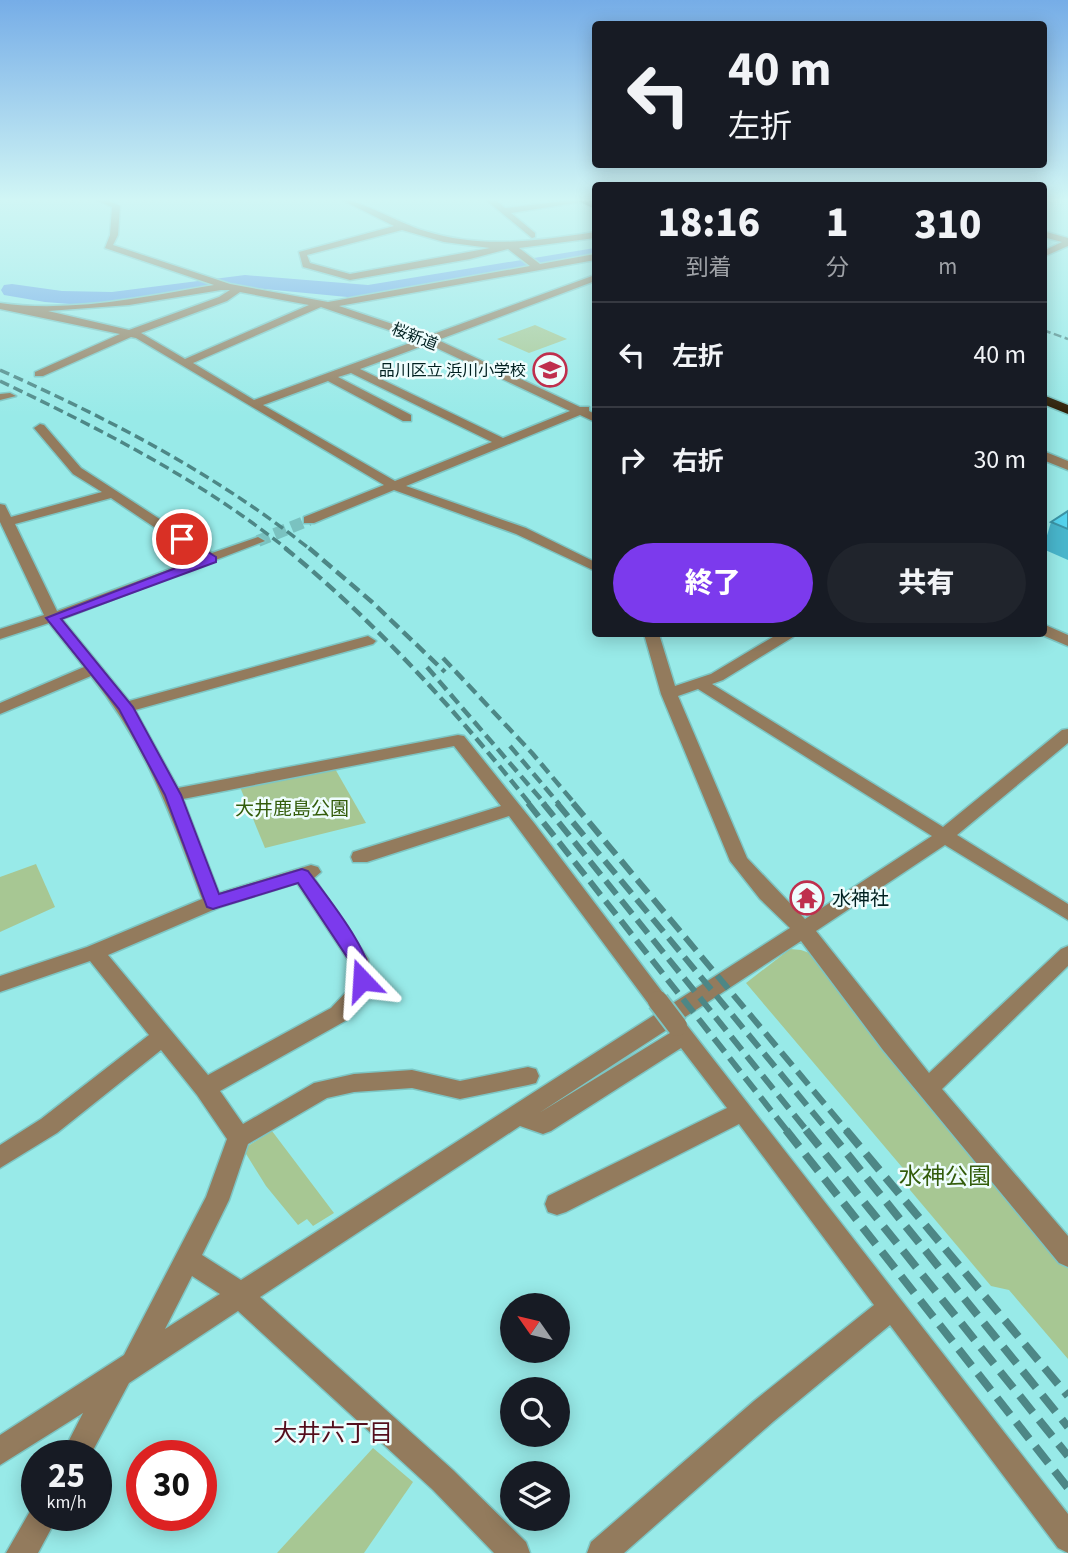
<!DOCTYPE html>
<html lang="ja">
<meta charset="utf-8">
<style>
body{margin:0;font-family:"Source Sans 3","Noto Sans JP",sans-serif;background:#20242c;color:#f1f3f6;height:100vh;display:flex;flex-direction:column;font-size:26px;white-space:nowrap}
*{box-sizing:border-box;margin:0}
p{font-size:23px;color:#9ea1a6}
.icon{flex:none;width:38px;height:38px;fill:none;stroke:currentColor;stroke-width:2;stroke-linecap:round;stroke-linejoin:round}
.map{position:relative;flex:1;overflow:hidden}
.details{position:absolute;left:592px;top:182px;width:455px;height:455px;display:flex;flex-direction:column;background:#171b24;border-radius:7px;box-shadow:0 4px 18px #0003}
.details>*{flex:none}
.guide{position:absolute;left:592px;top:21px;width:455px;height:147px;border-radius:7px;box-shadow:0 4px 18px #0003;background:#171b24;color:#f1f3f6;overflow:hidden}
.needle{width:46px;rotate:304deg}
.buttons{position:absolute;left:500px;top:1293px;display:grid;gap:14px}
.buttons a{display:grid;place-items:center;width:70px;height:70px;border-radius:50%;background:#171b24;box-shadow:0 4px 18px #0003;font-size:35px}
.speed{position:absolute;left:21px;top:1440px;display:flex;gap:14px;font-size:35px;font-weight:700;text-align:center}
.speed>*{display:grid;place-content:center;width:91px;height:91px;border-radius:50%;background:#171b24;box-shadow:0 4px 18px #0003;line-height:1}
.speed small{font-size:18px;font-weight:400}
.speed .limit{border:10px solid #d22;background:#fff;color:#111}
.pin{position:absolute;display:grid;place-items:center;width:60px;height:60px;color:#fff;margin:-30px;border:4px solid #fff;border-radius:50%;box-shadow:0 2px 7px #0007}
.me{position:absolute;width:77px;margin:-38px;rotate:340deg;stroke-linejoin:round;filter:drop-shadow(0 0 5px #0008)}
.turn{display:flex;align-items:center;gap:24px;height:147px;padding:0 21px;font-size:32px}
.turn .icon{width:91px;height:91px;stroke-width:2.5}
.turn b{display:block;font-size:49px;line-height:60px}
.eta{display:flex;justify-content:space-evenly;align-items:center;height:119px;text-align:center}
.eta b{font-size:42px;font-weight:800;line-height:49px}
.cta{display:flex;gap:14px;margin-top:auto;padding:14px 21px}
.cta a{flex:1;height:80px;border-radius:42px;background:#7c3aed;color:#fff;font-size:28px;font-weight:800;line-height:80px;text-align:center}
.cta a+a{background:#20242c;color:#f1f3f6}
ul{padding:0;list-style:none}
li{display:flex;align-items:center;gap:21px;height:105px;padding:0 21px;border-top:2px solid #363941}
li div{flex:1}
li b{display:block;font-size:26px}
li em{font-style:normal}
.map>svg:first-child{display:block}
.green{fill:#a7c793}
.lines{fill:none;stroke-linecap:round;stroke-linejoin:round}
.river{fill:#6ca3e6;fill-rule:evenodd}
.minor-tunnel{stroke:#7ac2c0;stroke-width:12;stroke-dasharray:12 6;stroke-linecap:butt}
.minor-casing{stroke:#7dc6c4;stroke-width:3}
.highway-casing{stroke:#7dc6c4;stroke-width:3}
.minor{fill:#937b5d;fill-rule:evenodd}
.highway{fill:#2e1e05;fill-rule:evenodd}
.rail-far4{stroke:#4d8786;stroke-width:2.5;stroke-dasharray:8 3.5;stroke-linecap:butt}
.rail-far3{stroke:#4d8786;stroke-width:3.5;stroke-dasharray:10 5;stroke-linecap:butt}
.rail-far2{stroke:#4d8786;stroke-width:4.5;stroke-dasharray:12 6;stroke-linecap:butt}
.rail-far1{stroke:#4d8786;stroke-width:6;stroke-dasharray:17 8;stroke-linecap:butt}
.rail{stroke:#4d8786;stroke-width:8;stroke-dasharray:21 10;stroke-linecap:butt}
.minor-bridge-casing{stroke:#7dc6c4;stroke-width:24;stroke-linecap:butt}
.minor-bridge{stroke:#937b5d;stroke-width:20}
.wall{fill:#48b5cb}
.building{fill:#54d2ec;stroke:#3b93a5;stroke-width:2}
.route{fill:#7c3aed;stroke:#51269a;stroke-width:2}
.labels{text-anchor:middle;stroke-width:5;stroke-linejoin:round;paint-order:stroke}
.far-street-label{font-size:16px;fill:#002020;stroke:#eefdfd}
.far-poi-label{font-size:16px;fill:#002020;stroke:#eefdfd;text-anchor:end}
.park-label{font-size:19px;fill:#335c0b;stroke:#eefdfd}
.poi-label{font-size:19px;fill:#002020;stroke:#eefdfd;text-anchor:start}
.near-park-label{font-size:23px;fill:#335c0b;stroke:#eefdfd}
.near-neighbourhood-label{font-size:24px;fill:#540e1d;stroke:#eefdfd}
</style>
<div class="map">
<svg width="1068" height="1553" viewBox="0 0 1068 1553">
<rect width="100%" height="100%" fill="#98eae8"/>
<g class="green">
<polygon points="535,325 567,339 529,353 497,339"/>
<polygon points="334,767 366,823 265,848 240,787"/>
<polygon points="36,864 55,907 0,932 0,877"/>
<polygon points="790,949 801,950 815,955 942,1116 1068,1268 1068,1359 1009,1290 991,1286 910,1190 907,1173 746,983"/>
<polygon points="272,1131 334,1213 313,1226 307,1219 298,1225 266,1186 243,1149"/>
<polygon points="373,1448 413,1482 364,1553 277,1553"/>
</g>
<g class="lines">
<polygon class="river" points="595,248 595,260 368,299 245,287 145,303 95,306 45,302 4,295 1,290 4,285 12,284 62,291 112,292 245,275 368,285"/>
<polyline class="minor-tunnel" points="258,541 309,520"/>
<defs>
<g id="minor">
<path d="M 94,199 L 105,199 L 120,206 L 118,235 L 113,245 L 230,284 L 328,302 L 530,266 L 508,249 L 470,259 L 350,280 L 303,267 L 299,252 L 394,226 L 340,199 C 358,199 403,225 425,231 C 482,249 537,241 595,232 L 595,238 L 519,248 L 540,264 L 595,254 L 595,260 L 339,306 L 428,336 L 595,275 L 595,281 L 438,340 L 580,407 L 589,407 L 589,411 L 595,414 L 595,422 L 580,415 L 406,486 L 526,528 L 595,562 L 595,571 L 516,534 L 394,490 L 314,523 L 304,523 L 304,517 L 384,485 L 136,338 L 131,337 L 43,376 L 35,376 L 35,372 L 120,334 L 0,309 L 0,303 C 70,313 144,297 214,285 L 105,248 L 110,235 L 112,207 ZM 402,230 L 444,242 L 490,248 L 350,274 L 310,263 L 307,255 ZM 221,290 L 230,290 L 219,297 L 129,330 L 48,311 L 129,305 ZM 240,292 L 309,305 L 185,359 L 141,333 L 227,301 ZM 321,307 L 418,340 L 254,400 L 193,363 ZM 428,344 L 570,411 L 503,438 L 360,369 ZM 351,373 L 492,442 L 395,481 L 263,405 L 328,381 L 403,421 L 411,421 L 411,415 L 338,377 Z"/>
<polygon points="485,199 494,199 505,208 581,199 587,201 511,213 535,233 535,237 532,238"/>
<polygon points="1043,231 1068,238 1068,246 1043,257 1043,251 1062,242 1043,237"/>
<polygon points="0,394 10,393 16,396 0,400"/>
<path d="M 40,424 L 44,425 L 81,468 L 212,553 L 258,537 L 265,541 L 62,619 L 129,701 L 368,636 L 376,641 L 373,644 L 135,710 L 178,788 L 458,735 L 464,736 L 534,823 L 669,1001 L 665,1007 L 658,1009 L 651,1007 L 509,816 L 367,862 L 353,862 L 351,857 L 353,852 L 501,806 L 454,746 L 183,799 L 219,893 L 311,865 L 318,867 L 321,872 L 314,878 L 368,959 L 372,980 L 367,994 L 347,1020 L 220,1091 L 243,1124 L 314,1083 L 354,1074 L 412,1070 L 460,1081 L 528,1067 L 536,1069 L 539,1076 L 536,1083 L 528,1085 L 460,1099 L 412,1088 L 354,1092 L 327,1098 L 248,1144 L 229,1200 L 202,1255 L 241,1280 L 790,928 L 760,899 L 730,861 L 661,694 L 644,634 L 659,634 L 675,686 L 711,674 L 778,634 L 795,634 L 793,637 L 723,680 L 712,684 L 943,827 L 1062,730 L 1068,729 L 1068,743 L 957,835 L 1068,904 L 1068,920 L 945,845 L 816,931 L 929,1073 L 1061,949 L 1068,946 L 1068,966 L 942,1089 L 1068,1236 L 1068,1267 L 1059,1263 L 883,1050 L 801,941 L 682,1019 L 1068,1514 L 1068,1553 L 1058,1548 L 890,1325 L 774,1421 L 624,1553 L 587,1553 L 591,1542 L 754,1401 L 874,1305 L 739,1124 L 566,1212 L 557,1215 L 548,1212 L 545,1204 L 548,1196 L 727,1108 L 681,1048 L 551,1131 L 543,1134 L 520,1126 L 260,1297 L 453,1470 L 526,1542 L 530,1553 L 494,1553 L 433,1490 L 238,1311 L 129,1383 L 90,1456 L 61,1456 L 83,1413 L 0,1465 L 0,1435 L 124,1355 L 206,1197 L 227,1139 L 197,1095 L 161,1050 L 57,1133 L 0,1168 L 0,1145 L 41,1119 L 149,1035 L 90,961 L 0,992 L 0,976 L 87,947 L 202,899 C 172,817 146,744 91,676 L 0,714 L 0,703 L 84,667 L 49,623 L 0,639 L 0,629 L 44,615 L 0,522 L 0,504 L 5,505 L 11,517 L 102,492 L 73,474 L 34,428 ZM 111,498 L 200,558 L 57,611 L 15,524 ZM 698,689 L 932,836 L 805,919 L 747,858 L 678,696 ZM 297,883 L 348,960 L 352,980 L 348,990 L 331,1008 L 208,1075 L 108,955 L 220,907 ZM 668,1029 L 670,1033 L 539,1113 ZM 192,1276 L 220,1294 L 165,1329 Z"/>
<polygon points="1043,451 1068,461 1068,470 1043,460"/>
<polygon points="1043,624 1068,635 1068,646 1040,634 1043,634"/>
<polygon points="37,1504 37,1516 58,1516 38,1553 6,1553 33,1506"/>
</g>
<g id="highway">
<polygon points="574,199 587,199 595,202 595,209"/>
<polygon points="1043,395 1068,405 1068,414 1043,404"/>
</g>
</defs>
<use href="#minor" class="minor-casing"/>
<use href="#highway" class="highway-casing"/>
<use href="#minor" class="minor"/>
<use href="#highway" class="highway"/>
<polyline class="rail-far4" points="1043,330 1068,339"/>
<g class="rail-far3">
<path d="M 0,370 C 111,420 216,474 311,550"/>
<path d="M 0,381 C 100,429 201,480 288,550"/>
</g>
<g class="rail-far2">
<path d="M 285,548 C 377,623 457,712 530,804"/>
<polyline points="309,548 372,602 445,672"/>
<polyline points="443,658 532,753 575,804"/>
<polyline points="427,667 545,804"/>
<polyline points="510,746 559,804"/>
</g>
<g class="rail-far1">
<polyline points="528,803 788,1132"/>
<polyline points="543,803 808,1132"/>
<polyline points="557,803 829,1132"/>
<polyline points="573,803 848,1132"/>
</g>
<g class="rail">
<polyline points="786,1130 1068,1488"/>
<polyline points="806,1130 1068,1456"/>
<polyline points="828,1130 1068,1427"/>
<polyline points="846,1130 1068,1396"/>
</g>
<defs>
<polyline id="minor-bridge" points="658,1001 677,1026"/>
</defs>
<use href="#minor-bridge" class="minor-bridge-casing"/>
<use href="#minor-bridge" class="minor-bridge"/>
</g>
<polygon class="wall" points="1068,511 1068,560 1043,549 1051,522"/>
<polygon class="building" points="1068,511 1068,529 1051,522"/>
<linearGradient id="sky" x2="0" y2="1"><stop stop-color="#76ade7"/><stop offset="0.48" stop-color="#d1f6f5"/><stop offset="1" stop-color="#d1f6f5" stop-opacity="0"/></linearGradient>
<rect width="1068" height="416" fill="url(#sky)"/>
<path class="route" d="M 182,536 L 216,557 L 216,562 L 61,619 L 133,707 L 181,795 L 219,894 L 302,869 L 308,871 C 323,892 381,962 369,985 L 362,987 L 355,985 L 349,960 L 298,883 L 213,909 L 207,907 L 165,795 L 119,709 L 46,618 L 202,558 L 178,542 L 176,539 Z"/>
<defs>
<symbol id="school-ring" viewBox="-11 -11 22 22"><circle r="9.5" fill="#eefdfd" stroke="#bf2f4d" stroke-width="1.5"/><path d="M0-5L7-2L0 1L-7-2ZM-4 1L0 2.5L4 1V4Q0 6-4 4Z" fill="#bf2f4d"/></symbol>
<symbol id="temple-ring" viewBox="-11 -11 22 22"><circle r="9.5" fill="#eefdfd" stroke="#bf2f4d" stroke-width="1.5"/><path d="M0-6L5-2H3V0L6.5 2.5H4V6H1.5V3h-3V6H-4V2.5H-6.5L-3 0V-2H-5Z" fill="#bf2f4d"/></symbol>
</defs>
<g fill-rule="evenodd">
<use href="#school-ring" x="531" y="351" width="38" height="38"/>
<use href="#temple-ring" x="788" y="879" width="38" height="38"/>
</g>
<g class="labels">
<g class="far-street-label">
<text transform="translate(415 336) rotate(21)" y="6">桜新道</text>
</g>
<g class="far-poi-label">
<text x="526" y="376">品川区立 浜川小学校</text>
</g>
<g class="park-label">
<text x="292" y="815">大井鹿島公園</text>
</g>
<g class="poi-label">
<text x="832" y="905">水神社</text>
</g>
<g class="near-park-label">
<text x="945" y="1184">水神公園</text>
</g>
<g class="near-neighbourhood-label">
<text x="333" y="1441">大井六丁目</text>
</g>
</g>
</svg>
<div class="buttons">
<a><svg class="needle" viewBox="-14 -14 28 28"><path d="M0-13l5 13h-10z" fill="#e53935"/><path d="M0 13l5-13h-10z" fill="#9ea1a6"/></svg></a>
<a><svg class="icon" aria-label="search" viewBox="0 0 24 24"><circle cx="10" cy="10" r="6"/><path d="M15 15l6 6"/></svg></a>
<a><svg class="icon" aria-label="layers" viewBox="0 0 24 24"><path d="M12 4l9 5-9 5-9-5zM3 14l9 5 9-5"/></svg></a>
</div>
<div class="speed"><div>25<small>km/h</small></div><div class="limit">30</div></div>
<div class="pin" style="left:182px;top:539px;background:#d93025"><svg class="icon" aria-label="arrive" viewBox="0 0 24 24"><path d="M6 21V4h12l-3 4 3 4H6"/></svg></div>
<svg class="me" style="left:362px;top:980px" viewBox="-20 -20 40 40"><path d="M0-17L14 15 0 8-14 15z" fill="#7c3aed" stroke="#fff" stroke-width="4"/></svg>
<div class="guide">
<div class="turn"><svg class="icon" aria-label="left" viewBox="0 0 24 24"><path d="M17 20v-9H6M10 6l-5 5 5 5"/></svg><div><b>40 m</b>左折</div></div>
</div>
<section class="details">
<div class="eta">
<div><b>18:16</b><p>到着</p></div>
<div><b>1</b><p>分</p></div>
<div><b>310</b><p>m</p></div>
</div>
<ul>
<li><svg class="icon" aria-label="left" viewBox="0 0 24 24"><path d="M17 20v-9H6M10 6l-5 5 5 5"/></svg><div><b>左折</b></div><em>40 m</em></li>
<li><svg class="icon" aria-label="right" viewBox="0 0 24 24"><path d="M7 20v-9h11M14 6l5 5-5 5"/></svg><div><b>右折</b></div><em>30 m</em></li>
</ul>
<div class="cta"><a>終了</a><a>共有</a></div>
</section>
</div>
